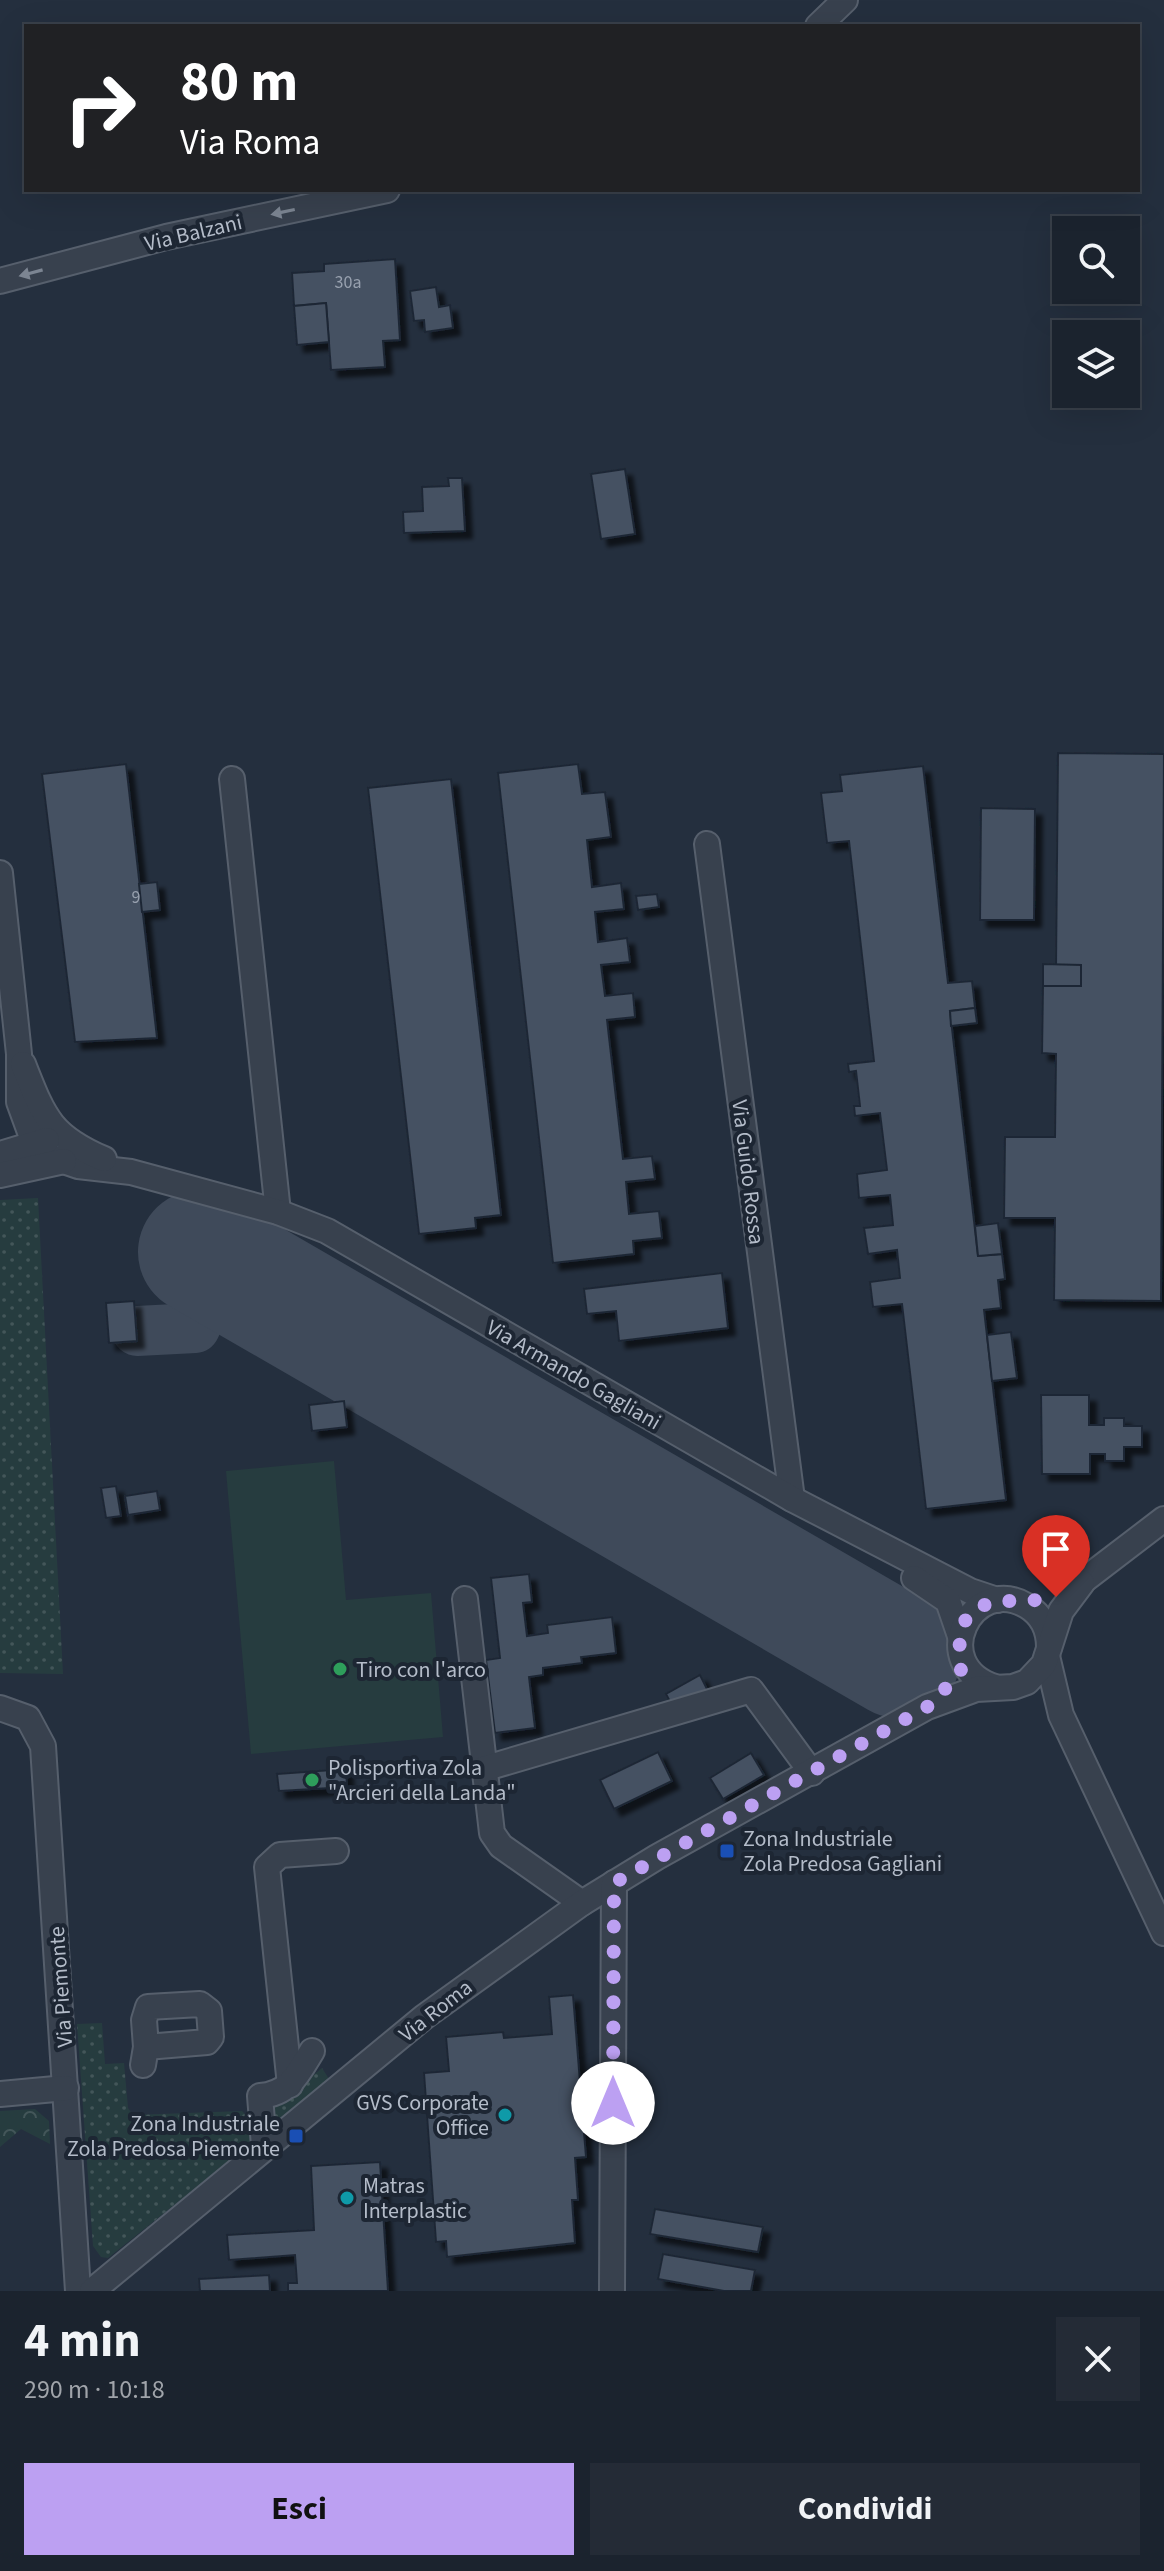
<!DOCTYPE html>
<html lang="it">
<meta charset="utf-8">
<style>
body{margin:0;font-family:"Source Sans 3",sans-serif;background:#242b36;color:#f1f3f6;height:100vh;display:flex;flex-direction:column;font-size:30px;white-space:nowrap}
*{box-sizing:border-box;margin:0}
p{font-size:26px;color:#a0a4aa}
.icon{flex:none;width:44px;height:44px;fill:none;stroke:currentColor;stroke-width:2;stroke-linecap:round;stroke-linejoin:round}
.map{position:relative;height:2291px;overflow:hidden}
.side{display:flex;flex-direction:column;background:#1b232e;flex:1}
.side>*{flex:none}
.hud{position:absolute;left:24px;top:24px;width:1116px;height:168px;border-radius:0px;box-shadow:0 8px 32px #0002,0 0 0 2px #39404a;background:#202124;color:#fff;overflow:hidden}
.controls{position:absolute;left:1052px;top:216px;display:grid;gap:16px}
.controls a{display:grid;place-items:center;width:88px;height:88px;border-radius:0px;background:#1b232e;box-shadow:0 8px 32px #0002,0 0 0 2px #39404a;font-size:40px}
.pin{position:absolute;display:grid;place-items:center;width:68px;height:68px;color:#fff;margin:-82px -34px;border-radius:50% 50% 50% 0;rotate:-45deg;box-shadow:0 0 8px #0007}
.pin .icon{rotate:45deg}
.me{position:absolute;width:88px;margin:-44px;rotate:0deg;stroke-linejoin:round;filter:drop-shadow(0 0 6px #0008)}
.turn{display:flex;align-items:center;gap:28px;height:168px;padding:0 24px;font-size:36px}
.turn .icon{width:104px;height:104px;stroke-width:2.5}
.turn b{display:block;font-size:56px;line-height:68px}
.round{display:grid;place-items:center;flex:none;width:84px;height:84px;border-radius:0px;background:#242b36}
.overview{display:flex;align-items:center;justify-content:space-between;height:136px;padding:0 24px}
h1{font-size:48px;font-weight:700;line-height:60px}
.action{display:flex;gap:16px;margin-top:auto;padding:16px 24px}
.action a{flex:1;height:92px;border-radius:0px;background:#bca0f2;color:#111;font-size:32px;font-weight:700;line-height:92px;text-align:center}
.action a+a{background:#242b36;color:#f1f3f6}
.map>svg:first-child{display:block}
.grass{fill:url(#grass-dots)}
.forest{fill:url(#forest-crowns)}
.garden{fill:#263c3f}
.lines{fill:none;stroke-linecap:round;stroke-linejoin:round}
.taxiway{stroke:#3f4a5a;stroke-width:50}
.runway{stroke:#3f4a5a;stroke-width:124}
.building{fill:#455162;stroke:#1f2835;stroke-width:2;filter:url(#shadow)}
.minor-casing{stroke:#565f6c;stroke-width:28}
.minor{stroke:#38414e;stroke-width:24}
.oneway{fill:#7c8592}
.route{stroke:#bca0f2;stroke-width:14;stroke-dasharray:0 25.2}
.leisure-dot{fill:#2e9e5b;stroke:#1d2633;stroke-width:3}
.transit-dot{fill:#1a4fb4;stroke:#1d2633;stroke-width:3}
.culture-dot{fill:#0f9aa8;stroke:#1d2633;stroke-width:3}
.labels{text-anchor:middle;stroke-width:8;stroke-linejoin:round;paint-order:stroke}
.number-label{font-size:18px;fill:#98a1af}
.street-label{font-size:22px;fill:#b4bcc9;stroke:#1d2633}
.poi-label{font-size:22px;fill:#b4bcc9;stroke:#1d2633;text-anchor:start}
</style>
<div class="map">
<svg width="1164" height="2291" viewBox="0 0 1164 2291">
<defs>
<pattern id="grass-dots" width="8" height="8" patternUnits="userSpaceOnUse" patternTransform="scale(2)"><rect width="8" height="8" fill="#263c3f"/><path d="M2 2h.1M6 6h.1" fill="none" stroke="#435659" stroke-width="1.8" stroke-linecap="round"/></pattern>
<pattern id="forest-crowns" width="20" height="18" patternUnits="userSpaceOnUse" patternTransform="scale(2)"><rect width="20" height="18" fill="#263c3f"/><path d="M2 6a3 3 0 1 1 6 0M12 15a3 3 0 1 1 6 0" fill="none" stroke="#435659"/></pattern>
<filter id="shadow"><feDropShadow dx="7" dy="7" stdDeviation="2" flood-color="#0009"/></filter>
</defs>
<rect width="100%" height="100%" fill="#242f3e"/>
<g class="grass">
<polygon points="38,1198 63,1674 0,1673 0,1200"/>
<polygon points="102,2023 105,2064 124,2063 128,2108 133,2115 242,2111 252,2122 253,2142 108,2258 101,2257 93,2246 77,2024"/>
<polygon points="322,2068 329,2079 274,2123 272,2109"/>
</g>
<polygon class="forest" points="35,2109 49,2121 50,2144 21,2129 0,2147 0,2111"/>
<polygon class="garden" points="334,1461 346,1600 431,1593 443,1737 251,1754 226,1471"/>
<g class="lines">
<polyline class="taxiway" points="137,1331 195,1328 224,1266"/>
<polyline class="runway" points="200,1252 899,1656"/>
</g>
<g class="building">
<polygon points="395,259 400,340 383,341 385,367 331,370 326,303 294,306 292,273 324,271 324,264"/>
<polygon points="436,287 439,307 450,305 453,328 425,332 424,320 414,321 410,291"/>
<polygon points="326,303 329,342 297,345 294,306"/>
<polygon points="625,469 635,534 601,539 591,474"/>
<polygon points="448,478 462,478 465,531 404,533 403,512 423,511 422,487 449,486"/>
<polygon points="1058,753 1164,754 1161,1301 1054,1300 1055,1218 1004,1218 1005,1137 1055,1137 1056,1054 1042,1053 1043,986 1081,986 1081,965 1056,965"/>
<polygon points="126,764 157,1038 75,1042 42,774"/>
<polygon points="578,764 582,794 605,792 611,837 587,840 592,887 621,883 624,909 595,912 598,942 627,938 630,962 601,965 605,996 633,993 635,1017 607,1020 623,1159 652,1156 655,1179 626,1182 629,1214 659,1211 662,1238 633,1241 634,1254 553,1263 498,773"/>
<polygon points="923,766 948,983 972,981 975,1008 950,1011 978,1256 1002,1254 1005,1279 998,1280 1001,1308 984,1310 1006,1500 926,1509 902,1304 873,1307 870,1282 900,1278 897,1250 868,1254 864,1228 893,1225 890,1195 859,1198 857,1174 887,1170 880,1113 855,1116 854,1106 860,1106 856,1071 849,1072 848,1064 874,1061 849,841 827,843 821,793 842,791 840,775"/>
<polygon points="451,779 501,1215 475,1218 476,1228 419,1234 368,788"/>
<polygon points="981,808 1035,809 1034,920 980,920"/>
<polygon points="157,882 160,910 142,912 139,884"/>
<polygon points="657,894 659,907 638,910 636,896"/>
<polygon points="1043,964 1081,965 1081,986 1043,986"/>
<polygon points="975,1008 977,1023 951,1026 950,1011"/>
<polygon points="998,1223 1002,1254 978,1256 975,1226"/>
<polygon points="722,1273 728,1328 619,1341 616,1311 587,1314 584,1289"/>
<polygon points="134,1301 137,1341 109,1343 106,1303"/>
<polygon points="1011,1332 1017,1378 992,1381 987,1335"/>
<polygon points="1041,1395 1089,1395 1089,1425 1104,1425 1104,1418 1124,1418 1124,1426 1142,1426 1142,1447 1124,1447 1124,1461 1105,1461 1105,1454 1090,1454 1090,1474 1042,1474"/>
<polygon points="344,1401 347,1427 312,1431 309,1405"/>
<polygon points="116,1486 121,1516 106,1518 101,1488"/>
<polygon points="157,1491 160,1510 128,1515 125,1496"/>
<polygon points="529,1574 532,1602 523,1603 527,1636 548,1633 547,1625 612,1617 616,1653 581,1657 582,1663 543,1668 543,1675 529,1677 535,1728 495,1733 486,1660 500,1658 491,1578"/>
<polygon points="700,1675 708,1691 674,1709 666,1694"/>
<polygon points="658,1752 672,1781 614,1809 600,1780"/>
<polygon points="751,1753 764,1775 723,1799 710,1778"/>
<polygon points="346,1769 347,1787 279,1791 277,1774"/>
<polygon points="573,1995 586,2157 575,2158 578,2200 572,2200 575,2243 447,2257 446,2241 436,2242 424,2073 449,2071 446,2037 503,2032 504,2038 552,2034 549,1997"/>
<polygon points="380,2162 388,2291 288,2291 288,2283 297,2283 295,2255 229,2260 227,2235 314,2230 311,2166"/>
<polygon points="655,2209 763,2227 758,2252 650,2234"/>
<polygon points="663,2254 755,2270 751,2291 724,2291 658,2279"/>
<polygon points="269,2275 270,2291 200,2291 199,2279"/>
</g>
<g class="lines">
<defs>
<g id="minor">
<polyline points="818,26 845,0"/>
<polyline points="0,281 166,237 387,190"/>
<polyline points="232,779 278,1212"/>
<polyline points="707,844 792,1499"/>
<polyline points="0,873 19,1054 19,1102 34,1143 49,1156 78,1166 131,1172 278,1212 327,1231 792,1499 970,1591 997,1600"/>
<path d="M 23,1064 C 44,1117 50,1136 104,1159"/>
<polyline points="0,1154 47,1140"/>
<polyline points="0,1175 64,1161"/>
<polyline points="914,1578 948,1601 960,1636"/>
<polyline points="1071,1590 1164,1519"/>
<polyline points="465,1599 492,1833 501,1846 582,1903"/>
<polyline points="1047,1656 1061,1715 1164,1933"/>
<path d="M 995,1687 C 926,1665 972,1573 1027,1606 C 1042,1615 1049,1630 1049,1647"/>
<polyline points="0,1708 28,1718 43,1746 78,2291"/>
<polyline points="483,1769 751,1690 812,1773"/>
<polyline points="143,2065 146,2047 207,2042 211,2037 209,2011 200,2004 148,2007 144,2020 146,2047"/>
<polyline points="290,2085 267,1867 280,1855 336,1851"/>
<polyline points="0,2094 66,2088"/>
<path d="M 264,2146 L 260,2096 C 289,2094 298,2074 312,2051"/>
<polyline points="92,2291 424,2017 582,1903 657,1857 927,1707 976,1689 1013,1687 1027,1682 1044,1664 1061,1611 1082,1583"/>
<polyline points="612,2291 614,1883"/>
</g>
</defs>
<use href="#minor" class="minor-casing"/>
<use href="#minor" class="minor"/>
</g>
<defs><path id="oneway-solid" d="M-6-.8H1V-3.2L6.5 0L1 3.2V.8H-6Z" transform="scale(2)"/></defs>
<g class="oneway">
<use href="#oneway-solid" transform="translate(283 212) rotate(168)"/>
<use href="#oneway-solid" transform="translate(31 273) rotate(165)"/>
</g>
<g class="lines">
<path class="route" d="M 613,2103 L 614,1883 L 927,1707 L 960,1674 C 964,1660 958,1650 960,1636 C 969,1587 1022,1607 1056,1597"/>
</g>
<g class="leisure-dot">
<circle cx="340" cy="1669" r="8"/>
<circle cx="312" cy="1780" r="8"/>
</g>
<g class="transit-dot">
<rect x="719" y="1843" width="16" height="16" rx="4"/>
<rect x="288" y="2128" width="16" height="16" rx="4"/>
</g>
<g class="culture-dot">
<circle cx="505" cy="2115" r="8"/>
<circle cx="347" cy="2198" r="8"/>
</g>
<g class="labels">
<g class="number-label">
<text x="348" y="288">30a</text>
<text x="136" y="903">9</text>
</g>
<g class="street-label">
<text transform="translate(193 232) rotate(-13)" y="8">Via Balzani</text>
<text transform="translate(749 1172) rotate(83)" y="8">Via Guido Rossa</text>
<text transform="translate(574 1374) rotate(30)" y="8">Via Armando Gagliani</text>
<text transform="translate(60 1987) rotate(-94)" y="8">Via Piemonte</text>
<text transform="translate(435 2010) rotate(-38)" y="8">Via Roma</text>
</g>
<g class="poi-label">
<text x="356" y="1677">Tiro con l'arco</text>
<text x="328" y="1775">Polisportiva Zola<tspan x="328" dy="25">"Arcieri della Landa"</tspan></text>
<text x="743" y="1846">Zona Industriale<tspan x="743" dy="25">Zola Predosa Gagliani</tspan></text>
<text x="489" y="2110" text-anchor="end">GVS Corporate<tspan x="489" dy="25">Office</tspan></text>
<text x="280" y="2131" text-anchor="end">Zona Industriale<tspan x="280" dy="25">Zola Predosa Piemonte</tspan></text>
<text x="363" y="2193">Matras<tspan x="363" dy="25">Interplastic</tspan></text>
</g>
</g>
</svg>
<div class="controls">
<a><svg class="icon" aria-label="search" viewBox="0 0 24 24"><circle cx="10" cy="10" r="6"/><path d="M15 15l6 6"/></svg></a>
<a><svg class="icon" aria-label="layers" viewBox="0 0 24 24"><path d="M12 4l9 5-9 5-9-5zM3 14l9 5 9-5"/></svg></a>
</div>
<div class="pin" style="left:1056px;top:1597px;background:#d93025"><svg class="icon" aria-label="arrive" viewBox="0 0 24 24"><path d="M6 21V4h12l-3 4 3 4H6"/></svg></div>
<svg class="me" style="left:613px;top:2103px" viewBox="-20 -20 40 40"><circle r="19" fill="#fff"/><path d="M0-13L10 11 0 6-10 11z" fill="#bca0f2"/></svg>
<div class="hud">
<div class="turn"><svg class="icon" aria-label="right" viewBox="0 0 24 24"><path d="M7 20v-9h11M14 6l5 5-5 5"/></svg><div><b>80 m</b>Via Roma</div></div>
</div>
</div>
<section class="side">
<div class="overview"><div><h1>4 min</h1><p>290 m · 10:18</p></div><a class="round"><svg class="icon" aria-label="close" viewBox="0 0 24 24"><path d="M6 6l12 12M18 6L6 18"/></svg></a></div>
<div class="action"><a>Esci</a><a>Condividi</a></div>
</section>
